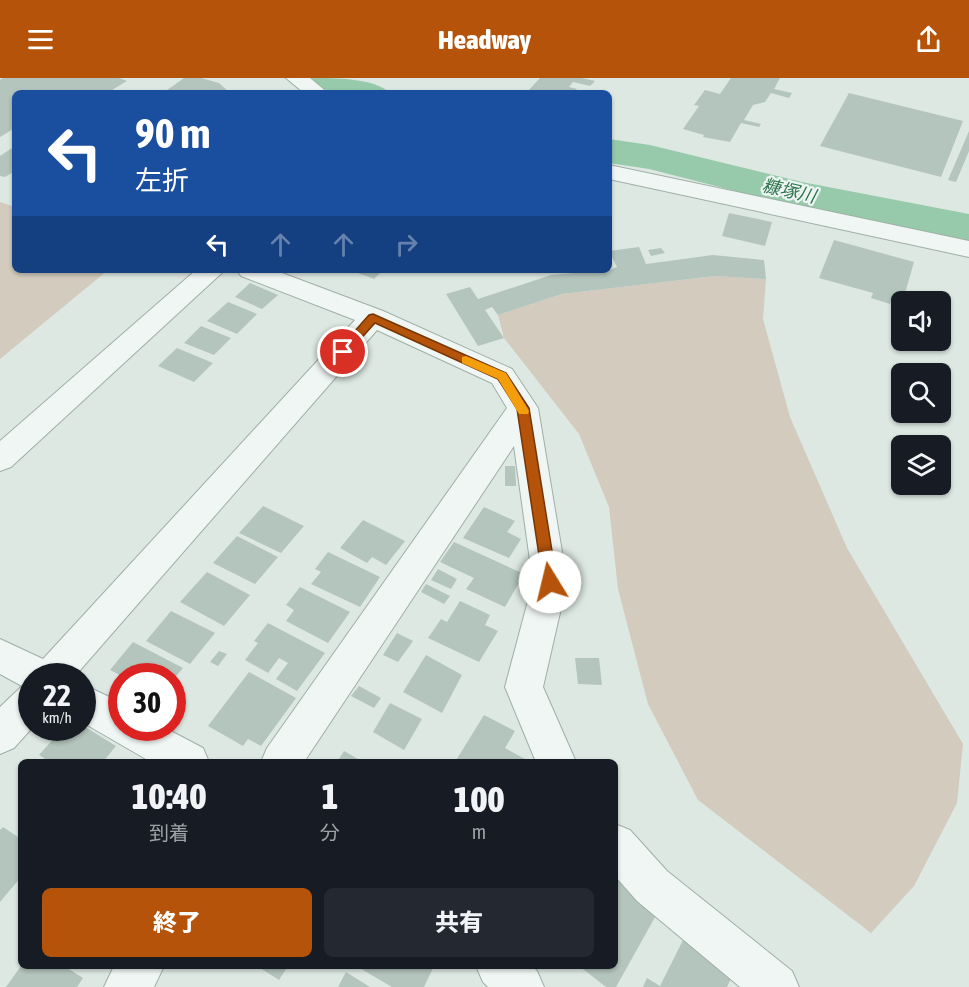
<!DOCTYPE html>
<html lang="ja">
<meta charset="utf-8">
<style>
body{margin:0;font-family:"Asap Condensed","Noto Sans JP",sans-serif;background:#242831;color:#f1f3f6;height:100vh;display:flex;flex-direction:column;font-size:22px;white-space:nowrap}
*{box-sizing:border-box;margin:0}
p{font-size:20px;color:#9ea1a6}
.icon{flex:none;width:33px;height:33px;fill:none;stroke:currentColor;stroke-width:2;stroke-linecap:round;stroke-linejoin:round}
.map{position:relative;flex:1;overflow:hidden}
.drawer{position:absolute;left:18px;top:681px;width:600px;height:210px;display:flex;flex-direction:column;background:#171b24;border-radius:9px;box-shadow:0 2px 4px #0004}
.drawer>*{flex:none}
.guide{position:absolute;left:12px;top:12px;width:600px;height:183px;border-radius:9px;box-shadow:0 2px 4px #0004;background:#1a4fa0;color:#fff;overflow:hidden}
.tools{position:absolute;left:891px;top:213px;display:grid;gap:12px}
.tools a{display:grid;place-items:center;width:60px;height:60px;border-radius:9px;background:#171b24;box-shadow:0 2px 4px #0004;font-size:30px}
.speed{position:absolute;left:18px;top:585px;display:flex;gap:12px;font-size:30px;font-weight:700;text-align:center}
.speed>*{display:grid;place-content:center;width:78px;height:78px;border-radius:50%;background:#171b24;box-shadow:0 2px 4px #0004;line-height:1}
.speed small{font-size:15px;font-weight:400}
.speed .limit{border:9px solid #d22;background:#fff;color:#111}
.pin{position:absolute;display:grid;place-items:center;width:51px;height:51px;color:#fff;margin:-26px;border:3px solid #fff;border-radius:50%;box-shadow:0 2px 6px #0007}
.me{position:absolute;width:66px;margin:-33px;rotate:351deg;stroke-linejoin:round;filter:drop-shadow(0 0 4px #0008)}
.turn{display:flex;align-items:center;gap:21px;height:126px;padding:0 24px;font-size:27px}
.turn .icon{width:78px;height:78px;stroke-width:2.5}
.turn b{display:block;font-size:42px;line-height:51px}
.lanes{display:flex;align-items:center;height:57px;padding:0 24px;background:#0003;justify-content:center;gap:30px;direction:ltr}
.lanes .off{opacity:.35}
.eta{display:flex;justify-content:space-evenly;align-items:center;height:102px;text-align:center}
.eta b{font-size:36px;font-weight:800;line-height:42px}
.cta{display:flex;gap:12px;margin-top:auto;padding:12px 24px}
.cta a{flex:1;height:69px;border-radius:9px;background:#b45309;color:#fff;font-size:24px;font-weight:800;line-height:69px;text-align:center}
.cta a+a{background:#242831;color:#f1f3f6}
header{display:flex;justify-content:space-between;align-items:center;height:78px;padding:0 24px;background:#b45309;color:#fff;font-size:27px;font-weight:800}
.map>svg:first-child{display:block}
.green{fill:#d2cbbe}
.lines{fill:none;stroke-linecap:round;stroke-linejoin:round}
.river{fill:#96caab;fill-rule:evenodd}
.building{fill:#b4c5bd}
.minor-casing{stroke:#9fafa6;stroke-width:2}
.minor{fill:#f0f6f3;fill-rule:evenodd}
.route{fill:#b45309;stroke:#753606;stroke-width:1.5}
.slow{fill:#f59e0b}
.labels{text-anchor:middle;stroke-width:4.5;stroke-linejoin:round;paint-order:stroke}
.far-water-label{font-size:18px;font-style:italic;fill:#2e754e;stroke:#ecf5f1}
</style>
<header><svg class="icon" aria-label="menu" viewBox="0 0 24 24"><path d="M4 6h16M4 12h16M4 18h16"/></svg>Headway<svg class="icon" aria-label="share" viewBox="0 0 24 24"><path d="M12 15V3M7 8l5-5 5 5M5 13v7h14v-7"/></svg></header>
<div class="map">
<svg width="969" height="909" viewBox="0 0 969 909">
<rect width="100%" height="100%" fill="#dde8e2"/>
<g class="green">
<polygon points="0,124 15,129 15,192 108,192 0,281"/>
<polygon points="715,198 766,201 763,241 790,339 847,470 963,666 957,725 914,808 871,855 698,722 648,626 618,511 609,429 579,356 504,260 498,237 562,216"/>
</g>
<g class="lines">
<g class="river">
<path d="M 312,0 C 336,0 374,0 390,15 C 366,15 327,23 312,0 Z"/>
<polygon points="609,61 650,67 802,104 969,136 969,164 802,130 649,91 609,85"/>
</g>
</g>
<g class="building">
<polygon points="3,0 119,0 127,3 107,15 15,15 15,50 0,59 0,2"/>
<polygon points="184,0 201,0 219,5 230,15 163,15"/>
<polygon points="540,0 582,0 595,3 590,8 573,4 569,9 577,11 573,15 540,15 529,12"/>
<polygon points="731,0 780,0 774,11 792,15 789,20 771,15 765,24 753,27 744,42 761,46 759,49 741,45 730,64 703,59 704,57 683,51 699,28 694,27 705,12 720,16"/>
<polygon points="849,15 963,43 941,99 820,68"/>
<polygon points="969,53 969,73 956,104 948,102"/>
<polygon points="15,68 15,93 5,99 0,98 0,78"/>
<polygon points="729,135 772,144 765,168 722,158"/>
<polygon points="834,162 914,184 903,222 892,219 890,226 871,220 873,215 819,200"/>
<polygon points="639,169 646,186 713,177 764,182 766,201 715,198 562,216 498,237 492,229 485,232 504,260 478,268 446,216 470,209 478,221 551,197 609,192 617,189 609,173"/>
<polygon points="661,170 665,175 651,178 648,172"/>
<polygon points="350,192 383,192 374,201"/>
<polygon points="250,205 278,217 262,231 235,219"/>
<polygon points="228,224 257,236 237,256 207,243"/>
<polygon points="201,248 231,260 214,277 184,265"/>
<polygon points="177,270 213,285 194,304 158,288"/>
<polygon points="505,388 515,388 516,408 505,408"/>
<polygon points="263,428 304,448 281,475 239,455"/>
<polygon points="484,429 515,443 507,454 521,461 509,480 463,460"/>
<polygon points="363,442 405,463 386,487 372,479 367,485 340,470"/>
<polygon points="237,458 278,479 255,506 213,485"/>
<polygon points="454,464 524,496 505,529 466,511 474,500 440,484"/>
<polygon points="328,474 380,499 360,529 311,506 321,494 315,491"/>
<polygon points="438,491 457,501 451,511 431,502"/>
<polygon points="207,494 250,517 224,548 180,524"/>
<polygon points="426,506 450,518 444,526 421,514"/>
<polygon points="300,509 350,534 328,565 286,543 294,532 286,527"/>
<polygon points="460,523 490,537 485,547 498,553 479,584 428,560 441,541 447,544"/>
<polygon points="171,533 215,555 190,586 146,563"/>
<polygon points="268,545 325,575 297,613 276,601 288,585 279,580 268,595 245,582 258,565 254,563"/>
<polygon points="397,555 413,563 398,584 383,577"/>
<polygon points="133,564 183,590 172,603 172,598 122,598 110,592"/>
<polygon points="219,573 227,576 218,588 210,584"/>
<polygon points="426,577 462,597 442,635 403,614"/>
<polygon points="575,580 599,580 602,607 578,606"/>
<polygon points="249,594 296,620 261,668 248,661 243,668 208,648"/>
<polygon points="359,608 381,620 374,630 351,618"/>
<polygon points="390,625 422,641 404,672 373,654"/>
<polygon points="484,637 515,653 505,670 525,681 524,684 455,684"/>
<polygon points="82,647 116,668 103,684 50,684 39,677 63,650 82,650"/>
<polygon points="344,673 363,684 337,684"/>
<polygon points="3,749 21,761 21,799 0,824 0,752"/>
<polygon points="615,796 659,832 616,909 606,909 579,888 615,888"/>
<polygon points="684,860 734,894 727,909 643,909 647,900 660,908"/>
<polygon points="21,888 64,888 83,900 77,909 6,909"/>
<polygon points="257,888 288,888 279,902"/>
<polygon points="356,888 434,888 424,909 392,909"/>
<polygon points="346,894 370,909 338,909"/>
</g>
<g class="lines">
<defs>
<g id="minor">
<polygon points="286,0 310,0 328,15 304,15"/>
<polygon points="609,87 969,163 969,179 609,101"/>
<polygon points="196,192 225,192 11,389 0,393 0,363"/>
<polygon points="237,192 274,192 383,233 512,291 538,330 567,504 543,609 576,684 536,684 505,609 533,504 514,368 304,684 261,684 267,670 507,330 492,305 377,252 75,598 32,598 32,650 14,670 0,676 0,629 22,608 0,596 0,561 43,581 355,242 241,198"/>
<polygon points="82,606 122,625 122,650 165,650 203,670 209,684 151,684 82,644"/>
<polygon points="615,746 630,752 667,793 792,893 799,909 740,909 637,823 615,798"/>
<polygon points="114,888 164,888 154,909 104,909"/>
<polygon points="476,888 532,888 537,893 544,909 488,909 483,904"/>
</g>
</defs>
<use href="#minor" class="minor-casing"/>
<use href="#minor" class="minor"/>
</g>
<polygon class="route" points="373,236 506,295 529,330 557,504 555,508 545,508 543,504 517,331 498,301 375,245 347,276 339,276 339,271 369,237"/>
<polygon class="slow" points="466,278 506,295 529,333 528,336 519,336 498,301 462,285 462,279"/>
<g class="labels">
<g class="far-water-label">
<text transform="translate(789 113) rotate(13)" y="6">糠塚川</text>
</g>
</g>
</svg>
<div class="tools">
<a><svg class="icon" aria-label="sound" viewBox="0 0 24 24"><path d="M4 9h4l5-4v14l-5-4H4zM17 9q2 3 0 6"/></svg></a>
<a><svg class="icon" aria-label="search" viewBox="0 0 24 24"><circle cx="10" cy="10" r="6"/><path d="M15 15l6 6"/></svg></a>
<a><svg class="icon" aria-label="layers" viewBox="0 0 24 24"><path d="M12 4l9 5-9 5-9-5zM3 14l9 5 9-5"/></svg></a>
</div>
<div class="speed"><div>22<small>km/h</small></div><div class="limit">30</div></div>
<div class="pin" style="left:343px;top:274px;background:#d93025"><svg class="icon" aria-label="arrive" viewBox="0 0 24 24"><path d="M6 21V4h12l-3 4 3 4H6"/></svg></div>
<svg class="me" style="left:550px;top:504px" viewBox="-20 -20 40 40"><circle r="19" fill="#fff"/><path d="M0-13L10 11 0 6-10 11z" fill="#b45309"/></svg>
<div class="guide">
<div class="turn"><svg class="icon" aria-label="left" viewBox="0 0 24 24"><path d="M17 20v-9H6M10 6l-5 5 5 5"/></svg><div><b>90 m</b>左折</div></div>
<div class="lanes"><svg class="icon" aria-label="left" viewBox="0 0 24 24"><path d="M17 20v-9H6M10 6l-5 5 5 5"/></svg><svg class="icon off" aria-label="ahead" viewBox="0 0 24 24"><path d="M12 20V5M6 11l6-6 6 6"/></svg><svg class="icon off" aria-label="ahead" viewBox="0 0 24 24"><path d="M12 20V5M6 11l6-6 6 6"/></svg><svg class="icon off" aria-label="right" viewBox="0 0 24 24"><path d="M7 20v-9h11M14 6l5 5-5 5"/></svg></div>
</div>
<section class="drawer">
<div class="eta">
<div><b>10:40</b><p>到着</p></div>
<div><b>1</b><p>分</p></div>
<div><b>100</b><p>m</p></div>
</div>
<div class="cta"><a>終了</a><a>共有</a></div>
</section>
</div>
